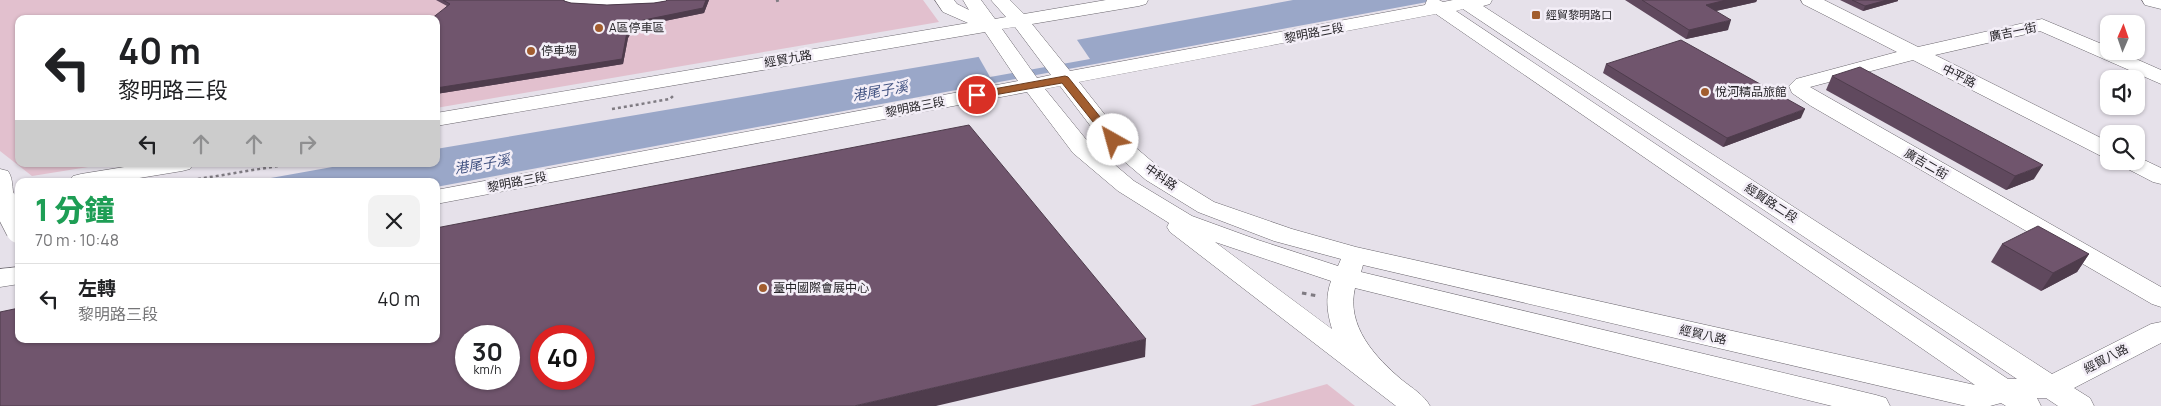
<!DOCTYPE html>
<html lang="zh-TW">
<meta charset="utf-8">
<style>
body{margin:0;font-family:Manrope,"Noto Sans TC",sans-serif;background:#f2f2f2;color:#202124;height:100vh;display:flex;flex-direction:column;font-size:19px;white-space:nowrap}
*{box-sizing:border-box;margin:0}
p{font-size:16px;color:#757577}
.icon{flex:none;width:28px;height:28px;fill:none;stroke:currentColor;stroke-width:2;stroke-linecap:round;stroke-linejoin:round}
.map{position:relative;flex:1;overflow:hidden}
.drawer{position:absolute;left:15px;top:178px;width:425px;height:165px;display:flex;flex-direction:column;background:#fff;border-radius:10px;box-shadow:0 1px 4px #0004}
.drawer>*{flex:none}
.hud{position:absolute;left:15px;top:15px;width:425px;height:152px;border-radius:10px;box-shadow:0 1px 4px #0004;background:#fff;color:#202124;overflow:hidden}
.needle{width:32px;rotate:2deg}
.fabs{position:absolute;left:2100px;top:15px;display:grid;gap:10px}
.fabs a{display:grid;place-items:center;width:45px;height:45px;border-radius:10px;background:#fff;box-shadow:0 1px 4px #0004;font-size:25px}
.speed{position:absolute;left:455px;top:325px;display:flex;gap:10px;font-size:25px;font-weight:700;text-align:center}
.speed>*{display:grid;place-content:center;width:65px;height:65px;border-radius:50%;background:#fff;box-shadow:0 1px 4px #0004;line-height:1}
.speed small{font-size:12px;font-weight:400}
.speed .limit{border:8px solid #d22;background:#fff;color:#111}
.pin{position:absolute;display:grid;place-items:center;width:42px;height:42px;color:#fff;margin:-21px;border:2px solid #fff;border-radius:50%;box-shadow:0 1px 5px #0007}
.me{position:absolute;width:55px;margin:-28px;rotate:322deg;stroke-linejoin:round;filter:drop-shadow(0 0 4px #0008)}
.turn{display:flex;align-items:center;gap:18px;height:105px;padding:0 20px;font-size:22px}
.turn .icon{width:65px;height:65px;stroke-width:2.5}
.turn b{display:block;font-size:35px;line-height:42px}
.lanes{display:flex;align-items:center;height:48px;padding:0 20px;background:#0003;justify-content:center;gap:25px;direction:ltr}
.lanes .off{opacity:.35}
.round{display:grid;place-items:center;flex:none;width:52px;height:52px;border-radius:10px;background:#f2f2f2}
.headline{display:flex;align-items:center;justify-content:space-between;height:85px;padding:0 20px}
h1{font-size:30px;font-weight:800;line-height:38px;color:#1e9e55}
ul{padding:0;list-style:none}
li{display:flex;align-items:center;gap:15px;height:70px;padding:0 20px;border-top:1px solid #e0e0e0}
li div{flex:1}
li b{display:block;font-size:19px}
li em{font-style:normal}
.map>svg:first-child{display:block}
.green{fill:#e2c0ce}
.water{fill:#9aa7c8}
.pier{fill:#e6e1ea}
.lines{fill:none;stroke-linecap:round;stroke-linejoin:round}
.minor-casing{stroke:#6b676e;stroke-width:1}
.major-casing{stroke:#6b676e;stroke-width:1}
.path-far1{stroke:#7f7b82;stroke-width:2.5;stroke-dasharray:3 3;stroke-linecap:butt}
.path{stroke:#7f7b82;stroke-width:3;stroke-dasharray:4.5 4.5;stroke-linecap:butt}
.minor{fill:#fff;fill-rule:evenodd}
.major{fill:#fff;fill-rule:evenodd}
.minor-bridge-casing{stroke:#6b676e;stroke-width:27;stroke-linecap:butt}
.minor-bridge{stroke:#fff;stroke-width:26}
.wall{fill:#60495e}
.shaded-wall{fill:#4e3c4c}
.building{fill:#70556d;stroke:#4e3c4c;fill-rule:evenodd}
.route{fill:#a25d2f;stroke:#693c1f}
.poi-dot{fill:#a25d2f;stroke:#f3eef7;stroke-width:2}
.labels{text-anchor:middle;stroke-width:5;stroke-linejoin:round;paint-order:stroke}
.far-poi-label{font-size:11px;fill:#272529;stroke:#f3eef7;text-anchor:start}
.poi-label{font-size:12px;fill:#272529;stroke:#f3eef7;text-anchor:start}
.street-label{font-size:12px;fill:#272529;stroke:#f3eef7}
.water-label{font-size:14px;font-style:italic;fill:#425382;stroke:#f3eef7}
</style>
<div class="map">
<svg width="2161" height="406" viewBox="0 0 2161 406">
<rect width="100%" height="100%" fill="#e6e1ea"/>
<g class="green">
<polygon points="0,0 923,0 939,22 436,108 436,19 19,19 19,164 107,164 32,176 0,151"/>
<polygon points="1327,384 1355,406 1250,406"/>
</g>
<polygon class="water" points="1293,0 1438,0 436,187 436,181 254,181 349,164 436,164 436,149 1060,43"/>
<g class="pier">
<polygon points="1075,37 1090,59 990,77 977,54"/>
<polygon points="19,222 19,261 0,265 0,225"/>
</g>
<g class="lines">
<defs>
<g id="minor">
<path d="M 564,0 L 669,0 L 667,4 C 635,12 605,8 573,6 L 566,4 Z"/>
<path d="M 935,0 L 954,0 L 957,4 L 969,10 L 963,0 L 981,0 L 995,19 L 1006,17 L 991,0 L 1010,0 L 1024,14 L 1106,0 L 1148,0 L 1146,4 L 1139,6 L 1032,24 L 1070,71 L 1425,5 L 1427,0 L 1439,0 L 1443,2 L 1453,0 L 1492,0 L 1490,4 L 1483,6 L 2052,374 L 2151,324 L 2161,322 L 2161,343 L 2074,388 L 2090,398 L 2094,406 L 2058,406 L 2046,398 L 2037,398 L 2041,406 L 2006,406 L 2001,403 L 1990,406 L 1966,406 L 1363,265 L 1361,272 L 1876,395 L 1886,398 L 1890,406 L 1832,406 L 1355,288 C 1346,326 1375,357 1402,380 C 1412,388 1424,395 1430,406 L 1396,406 L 1170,232 L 1167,227 L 1169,223 L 1118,191 L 1073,153 L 1027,92 L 436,204 L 436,190 L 1018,81 L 985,32 L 436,126 L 436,113 L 968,23 L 943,12 ZM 1463,9 L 2017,379 L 2008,379 L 1456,11 ZM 1436,14 L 1975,385 L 1356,247 L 1292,229 L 1214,202 L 1162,170 L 1121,135 L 1079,82 ZM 1015,27 L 1051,75 L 1037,78 L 1002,29 ZM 1060,86 L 1105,145 L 1146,180 L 1198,212 L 1274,241 L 1341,259 L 1338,266 L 1258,240 L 1192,216 L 1134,181 L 1089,143 L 1045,89 ZM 1215,242 L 1331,281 C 1325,298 1327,312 1332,329 Z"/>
<polygon points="1801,0 1824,0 1918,47 2042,19 2109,47 2109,51 2118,51 2161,70 2161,84 2040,31 1935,55 2109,142 2109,158 2101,156 1913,60 1810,87 2161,287 2161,307 2152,304 1811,106 1792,93 1789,86 1796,79 1897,52 1803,4"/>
<polygon points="2136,156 2161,168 2161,184 2153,182 2122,166 2119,161 2136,161"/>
<polygon points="143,164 193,164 190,169 182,171 121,181 69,181 73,176 81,174"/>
<path d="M 0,169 L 8,171 C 15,181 10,192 17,203 L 13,208 L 5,210 L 0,209 Z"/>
<polygon points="19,267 19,284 0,287 0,269"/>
</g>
<polygon id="major" points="2142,0 2161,0 2161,9 2145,5"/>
</defs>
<use href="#minor" class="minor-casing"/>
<use href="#major" class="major-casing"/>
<g class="path-far1">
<polyline points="776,1 780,0"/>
<polyline points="612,109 670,99 673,96"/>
<polyline points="192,180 290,164"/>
</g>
<polyline class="path" points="1302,293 1318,296"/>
<use href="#minor" class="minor"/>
<use href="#major" class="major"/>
<defs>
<polyline id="minor-bridge" points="5,203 19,230"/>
</defs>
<use href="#minor-bridge" class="minor-bridge-casing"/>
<use href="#minor-bridge" class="minor-bridge"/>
</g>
<g class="wall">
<polygon points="436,0 564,0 564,1 571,3 607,5 654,3 666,1 667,0 709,0 704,13 635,27 628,38 623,64 436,94 436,19 447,6"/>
<polygon points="1625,0 1757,0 1756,2 1716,11 1728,30 1686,39"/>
<polygon points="1840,0 1898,0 1898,1 1863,11"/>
<polygon points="1606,64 1801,118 1723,147 1603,73"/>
<polygon points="1832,76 2034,179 2006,190 1826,90"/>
<polygon points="2002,244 2089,254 2077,272 2041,291 1991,262"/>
</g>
<g class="shaded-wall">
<polygon points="706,0 709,0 704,13 635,27 628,38 623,64 436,94 436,88 634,22"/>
<polygon points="1726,0 1757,0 1756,2 1702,14 1706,5"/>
<polygon points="1887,0 1898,0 1898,1 1863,11 1865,6"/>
<polygon points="1731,20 1728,30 1686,39 1689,30"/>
<polygon points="1805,109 1801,118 1723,147 1727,138"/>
<polygon points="2043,165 2034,179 2006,190 2015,176"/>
<polygon points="2089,254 2077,272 2041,291 2053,273"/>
<polygon points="1146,339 1145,357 936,406 854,406"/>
</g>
<g class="building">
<polygon points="443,0 564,0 564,1 571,3 607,5 654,3 666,1 667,0 706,0 703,8 634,22 627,32 622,59 436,88 436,19 431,19 450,4"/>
<polygon points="1642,0 1726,0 1706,5 1731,20 1689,30"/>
<polygon points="1852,0 1887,0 1865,6"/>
<polygon points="1681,40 1805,109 1727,138 1606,64"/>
<polygon points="1860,67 2043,165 2015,176 1832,76"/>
<path d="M 969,125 L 1146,339 L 854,406 L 0,406 L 0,312 L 19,308 L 19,339 L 436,339 L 436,228 ZM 466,336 L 509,336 L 509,379 L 466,379 ZM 541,336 L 584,336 L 584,379 L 541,379 Z"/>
<polygon points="2038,226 2089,254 2053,273 2002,244"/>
</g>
<polygon class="route" points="1065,76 1068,77 1117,138 1118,140 1117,142 1109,142 1062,83 977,98 972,95 977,92"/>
<g class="poi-dot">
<rect x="1531" y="10" width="10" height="10" rx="2.5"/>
<circle cx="599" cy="28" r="5"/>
<circle cx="531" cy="51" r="5"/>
<circle cx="1705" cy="92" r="5"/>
<circle cx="763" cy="288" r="5"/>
</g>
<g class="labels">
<g class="far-poi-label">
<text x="1546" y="19">經貿黎明路口</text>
</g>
<g class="poi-label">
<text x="609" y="32">A區停車區</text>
<text x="541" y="55">停車場</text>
<text x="1715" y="96">悅河精品旅館</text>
<text x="773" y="292">臺中國際會展中心</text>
</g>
<g class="street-label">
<text transform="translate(2013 32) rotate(-12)" y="4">廣吉一街</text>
<text transform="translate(1314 33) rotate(-11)" y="4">黎明路三段</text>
<text transform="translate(788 59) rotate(-10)" y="4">經貿九路</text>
<text transform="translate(1959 76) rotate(27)" y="4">中平路</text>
<text transform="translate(915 107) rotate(-11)" y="4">黎明路三段</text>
<text transform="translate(1926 164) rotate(30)" y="4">廣吉二街</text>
<text transform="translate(1161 177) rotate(35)" y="4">中科路</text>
<text transform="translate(517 182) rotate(-11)" y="4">黎明路三段</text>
<text transform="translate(1771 203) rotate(33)" y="4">經貿路二段</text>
<text transform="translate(1703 335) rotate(13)" y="4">經貿八路</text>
<text transform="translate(2106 359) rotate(-27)" y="4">經貿八路</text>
</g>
<g class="water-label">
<text transform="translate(880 91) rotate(-10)" y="5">港尾子溪</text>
<text transform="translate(482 164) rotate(-10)" y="5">港尾子溪</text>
</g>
</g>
</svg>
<div class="fabs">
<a><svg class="needle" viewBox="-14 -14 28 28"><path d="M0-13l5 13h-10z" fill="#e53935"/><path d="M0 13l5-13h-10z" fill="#757577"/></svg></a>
<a><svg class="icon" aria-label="sound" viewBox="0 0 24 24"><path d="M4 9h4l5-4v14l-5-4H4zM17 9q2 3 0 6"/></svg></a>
<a><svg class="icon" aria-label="search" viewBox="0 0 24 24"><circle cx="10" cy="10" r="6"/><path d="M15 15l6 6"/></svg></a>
</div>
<div class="speed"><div>30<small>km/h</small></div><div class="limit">40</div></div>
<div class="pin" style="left:977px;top:95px;background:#d93025"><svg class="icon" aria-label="arrive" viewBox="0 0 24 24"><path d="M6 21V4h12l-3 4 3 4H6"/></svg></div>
<svg class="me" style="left:1113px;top:140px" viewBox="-20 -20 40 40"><circle r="19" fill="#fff"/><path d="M0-13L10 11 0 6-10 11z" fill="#a25d2f"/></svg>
<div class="hud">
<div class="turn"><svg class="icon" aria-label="left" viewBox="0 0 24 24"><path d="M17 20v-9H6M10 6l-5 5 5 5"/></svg><div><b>40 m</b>黎明路三段</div></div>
<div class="lanes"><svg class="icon" aria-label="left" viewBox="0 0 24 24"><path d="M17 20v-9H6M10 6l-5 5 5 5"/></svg><svg class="icon off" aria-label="ahead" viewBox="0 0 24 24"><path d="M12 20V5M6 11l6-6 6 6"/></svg><svg class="icon off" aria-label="ahead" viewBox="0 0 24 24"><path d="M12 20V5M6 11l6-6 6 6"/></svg><svg class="icon off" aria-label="right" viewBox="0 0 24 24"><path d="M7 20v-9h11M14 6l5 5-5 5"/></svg></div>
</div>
<section class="drawer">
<div class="headline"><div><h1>1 分鐘</h1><p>70 m · 10:48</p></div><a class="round"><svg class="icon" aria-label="close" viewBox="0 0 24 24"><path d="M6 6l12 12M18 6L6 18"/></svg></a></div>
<ul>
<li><svg class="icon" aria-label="left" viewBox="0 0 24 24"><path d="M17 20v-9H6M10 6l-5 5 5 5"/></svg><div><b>左轉</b><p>黎明路三段</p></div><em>40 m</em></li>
</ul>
</section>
</div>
